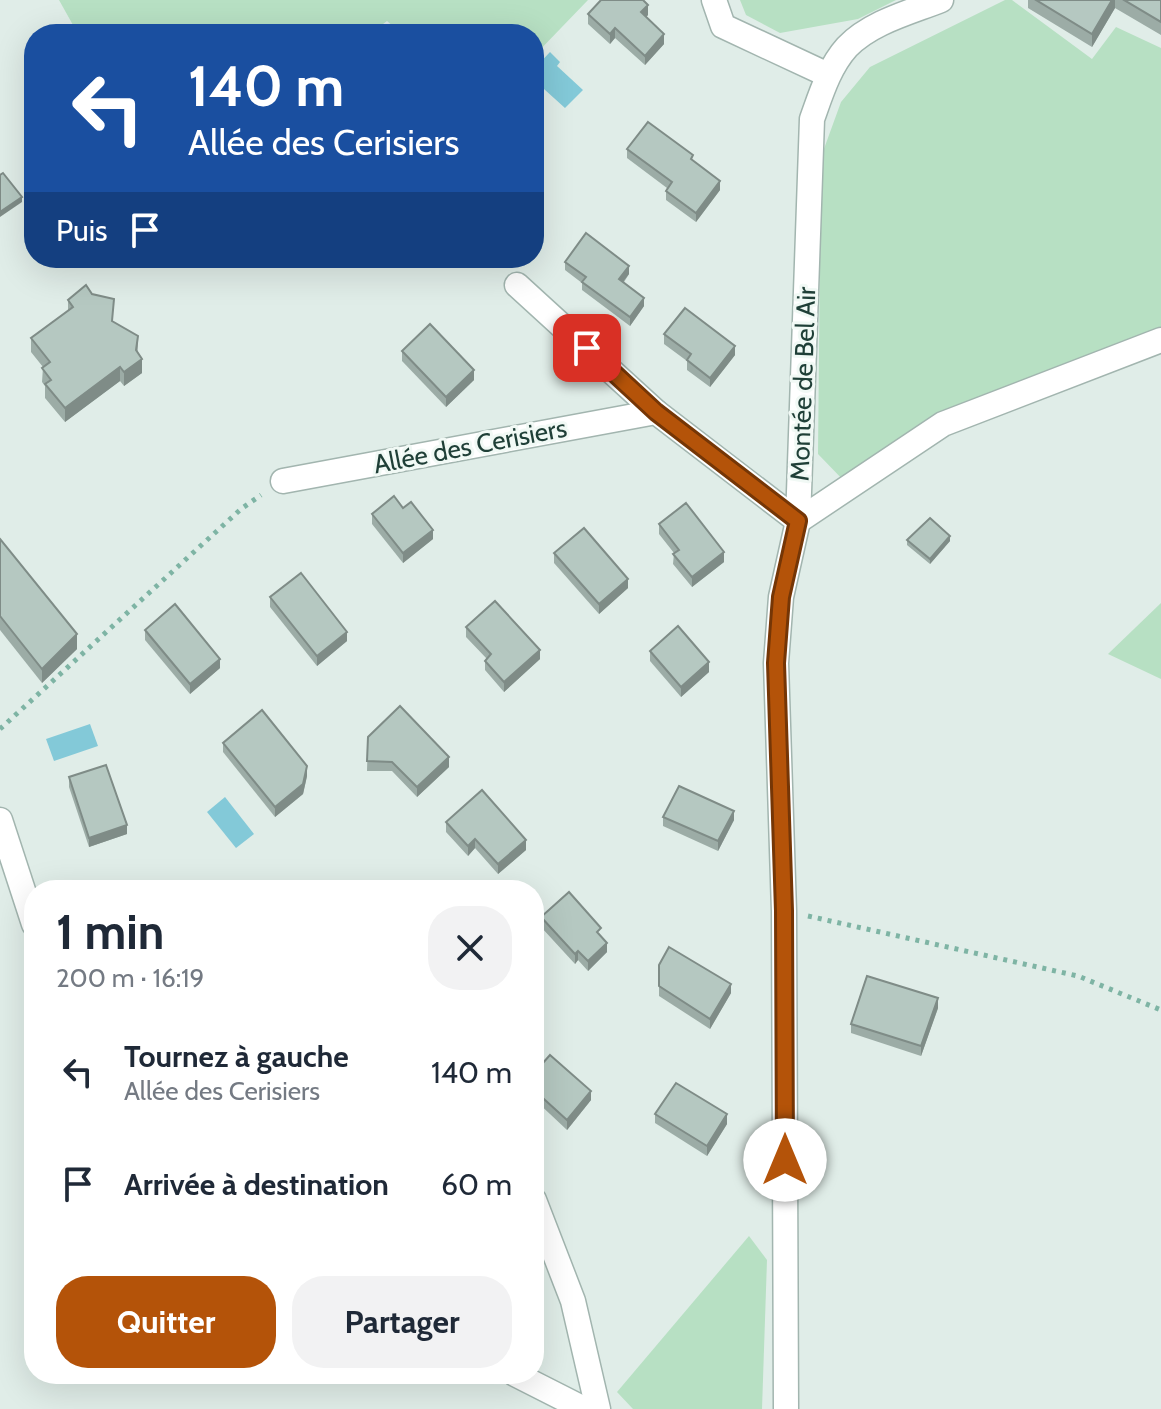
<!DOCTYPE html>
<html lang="fr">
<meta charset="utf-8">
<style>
body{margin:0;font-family:Cabin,sans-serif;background:#f2f2f3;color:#1f2937;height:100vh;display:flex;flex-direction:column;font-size:30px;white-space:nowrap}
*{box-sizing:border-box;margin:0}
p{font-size:26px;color:#747a83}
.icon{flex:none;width:44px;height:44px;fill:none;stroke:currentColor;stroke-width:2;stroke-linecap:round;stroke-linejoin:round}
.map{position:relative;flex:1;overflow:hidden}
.details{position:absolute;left:24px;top:880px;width:520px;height:504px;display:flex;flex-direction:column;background:#fff;border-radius:32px;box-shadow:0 8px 32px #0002}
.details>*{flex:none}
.top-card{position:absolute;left:24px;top:24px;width:520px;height:244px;border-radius:32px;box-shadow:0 8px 32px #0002;background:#1a4fa0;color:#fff;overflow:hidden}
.pin{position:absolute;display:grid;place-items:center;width:68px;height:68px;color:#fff;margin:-34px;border-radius:16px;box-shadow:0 4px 12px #0006}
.me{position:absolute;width:88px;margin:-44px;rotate:0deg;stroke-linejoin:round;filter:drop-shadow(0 0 6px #0008)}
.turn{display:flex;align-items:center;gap:28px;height:168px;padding:0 32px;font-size:36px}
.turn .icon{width:104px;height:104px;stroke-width:2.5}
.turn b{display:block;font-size:56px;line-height:68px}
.then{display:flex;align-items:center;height:76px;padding:0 32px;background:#0003;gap:16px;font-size:30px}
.round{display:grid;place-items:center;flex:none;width:84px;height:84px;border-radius:32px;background:#f2f2f3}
.headline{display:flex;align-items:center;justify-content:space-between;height:136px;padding:0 32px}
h1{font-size:48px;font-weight:800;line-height:60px}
.primary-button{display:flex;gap:16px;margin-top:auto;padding:16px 32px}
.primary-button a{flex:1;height:92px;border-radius:32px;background:#b45309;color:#fff;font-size:32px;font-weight:800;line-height:92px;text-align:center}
.primary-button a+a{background:#f2f2f3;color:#1f2937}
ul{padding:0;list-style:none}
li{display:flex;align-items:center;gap:24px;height:112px;padding:0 32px}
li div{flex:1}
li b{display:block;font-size:30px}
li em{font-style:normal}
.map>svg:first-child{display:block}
.green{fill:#b7e0c3}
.water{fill:#83c9d8}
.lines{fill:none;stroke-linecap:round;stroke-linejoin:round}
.minor-casing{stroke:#a2b5af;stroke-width:27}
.path{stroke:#7eb4a4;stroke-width:5;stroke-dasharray:4 6;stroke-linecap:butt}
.minor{stroke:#fff;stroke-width:24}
.wall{fill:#9caca6}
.shaded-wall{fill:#7f8c87}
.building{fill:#b5c8c1;stroke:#7f8c87;stroke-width:2}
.route-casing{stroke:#753606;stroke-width:20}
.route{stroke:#b45309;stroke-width:14}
.labels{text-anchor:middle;stroke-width:6;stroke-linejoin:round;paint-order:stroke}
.street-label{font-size:26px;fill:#1f3f37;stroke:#f1f9f5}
</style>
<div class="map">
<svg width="1161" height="1409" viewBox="0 0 1161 1409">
<rect width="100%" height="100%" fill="#e0ede8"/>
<g class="green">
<polygon points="59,0 588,0 534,56 534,34 402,34 387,21 370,34 78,34"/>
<polygon points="740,0 896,0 858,19 780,33 746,15"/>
<polygon points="1005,0 1012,0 1092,59 1116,27 1161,48 1161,329 846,483 818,454 821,157 841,102 870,67"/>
<polygon points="1161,603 1161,679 1108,654"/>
<polygon points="749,1236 767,1260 762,1409 633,1409 617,1392"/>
</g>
<g class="water">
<polygon points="550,52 560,62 557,66 583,90 565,108 534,80 534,69"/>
<polygon points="90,724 98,746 54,761 46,739"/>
<polygon points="225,797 254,834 236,848 207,812"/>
</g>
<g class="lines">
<defs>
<g id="minor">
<polyline points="714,0 723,26 828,75"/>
<polyline points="517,285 656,412"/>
<polyline points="283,481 656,412 798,521 943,424 1161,340"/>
<polyline points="0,820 34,924"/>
<polyline points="534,1200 573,1301 598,1409"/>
<polyline points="515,1374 584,1409"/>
<path d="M 786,1409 L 784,911 L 776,663 L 781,597 L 798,521 L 812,119 C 821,94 829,67 847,47 C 871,22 911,12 941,0"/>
</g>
</defs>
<use href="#minor" class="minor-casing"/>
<g class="path">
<polyline points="0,729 241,509 261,495"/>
<polyline points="808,916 1078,976 1161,1010"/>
</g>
<use href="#minor" class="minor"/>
</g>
<g class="wall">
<polygon points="1028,0 1161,0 1161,35 1115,8 1092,47 1028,8"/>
<polygon points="588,14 648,15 646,17 664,44 645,65 615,38 610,44 588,24"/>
<polygon points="627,149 693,160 720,190 696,222 666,200 666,191 667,188 627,158"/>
<polygon points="565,262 629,274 624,282 644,306 630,326 582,290 582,283 565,270"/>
<polygon points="68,300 113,322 138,353 142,373 124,386 120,381 65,422 45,398 45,386 42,382 43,367 31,352 31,338 68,311"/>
<polygon points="664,334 735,355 710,387 687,370 687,361 664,344"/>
<polygon points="402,351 474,380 446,407 402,361"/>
<polygon points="403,508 433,539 403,563 372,524 372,514"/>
<polygon points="659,524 724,562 692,587 673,564 674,553 659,534"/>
<polygon points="0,539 77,649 42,683 0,630"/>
<polygon points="907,540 950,541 930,564 907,545"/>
<polygon points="554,553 628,588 599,614 554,563"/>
<polygon points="270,597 347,641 317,666 270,607"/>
<polygon points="466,627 540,659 504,692 485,670 485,661 487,659 466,637"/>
<polygon points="145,630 220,668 190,694 145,640"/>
<polygon points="650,651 709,672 681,697 650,661"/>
<polygon points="368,737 449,767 417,797 392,771 367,771"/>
<polygon points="223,743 307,776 303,794 275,817 223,752"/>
<polygon points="69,777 127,834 89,847 69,787"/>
<polygon points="663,817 734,820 718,851 663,826"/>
<polygon points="446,822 526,850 498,874 475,848 468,856 446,832"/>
<polygon points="541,917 601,936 607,952 588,971 578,960 575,964 541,927"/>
<polygon points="659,965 731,993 710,1029 659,996"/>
<polygon points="938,1008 921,1056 851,1033 851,1024"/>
<polygon points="534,1073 591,1100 567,1130 534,1099"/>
<polygon points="655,1114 727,1124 707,1156 655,1123"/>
</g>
<g class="shaded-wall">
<polygon points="1112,0 1115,0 1115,8 1092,47 1092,34"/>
<polygon points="648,5 648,15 641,22 641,12"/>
<polygon points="615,28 615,38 610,44 610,34"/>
<polygon points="664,34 664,44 645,65 645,56"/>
<polygon points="720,181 720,190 696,222 696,213"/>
<polygon points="22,197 22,202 0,217 0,212"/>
<polygon points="629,266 629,274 619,287 619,279"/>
<polygon points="644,298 644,306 630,326 630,317"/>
<polygon points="138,336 137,363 142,359 142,373 124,386 124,372 136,350"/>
<polygon points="735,346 735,355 710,387 710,378"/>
<polygon points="120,367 120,381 65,422 65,408"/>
<polygon points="474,370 474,380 446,407 446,397"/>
<polygon points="433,530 433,539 403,563 403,553"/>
<polygon points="950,536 950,541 930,564 930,559"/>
<polygon points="724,552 724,562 692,587 692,577"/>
<polygon points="628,579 628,588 599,614 599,604"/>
<polygon points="347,632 347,641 317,666 317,656"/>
<polygon points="77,634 77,649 42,683 42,669"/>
<polygon points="540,650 540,659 504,692 504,682"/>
<polygon points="220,659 220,668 190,694 190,684"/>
<polygon points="709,662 709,672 681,697 681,687"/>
<polygon points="449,757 449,767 417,797 417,787"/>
<polygon points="307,766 307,776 303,794 275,817 275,807"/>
<polygon points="734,811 734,820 718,851 718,841"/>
<polygon points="127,825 127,834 89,847 89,838"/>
<polygon points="475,839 475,848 468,856 468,846"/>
<polygon points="526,840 526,850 498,874 498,864"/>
<polygon points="607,943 607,952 588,971 588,961"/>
<polygon points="578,951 578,960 575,964 575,954"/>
<polygon points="731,984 731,993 710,1029 710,1019"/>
<polygon points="938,998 938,1008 921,1056 921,1046"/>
<polygon points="591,1091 591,1100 567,1130 567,1120"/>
<polygon points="727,1114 727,1124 707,1156 707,1146"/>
</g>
<g class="building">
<polygon points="601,0 643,0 648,5 641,12 664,34 645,56 615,28 610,34 588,14"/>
<polygon points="1036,0 1112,0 1092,34"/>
<polygon points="1124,0 1161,0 1161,22"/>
<polygon points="648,122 693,155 691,159 720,181 696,213 666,191 672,182 627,149"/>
<polygon points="3,173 22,197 0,212 0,175"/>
<polygon points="586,233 629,266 619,279 644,298 630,317 582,282 586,277 565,262"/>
<polygon points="86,285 92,294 114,299 112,321 138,336 136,350 142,359 124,372 120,367 65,408 45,384 51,380 42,368 50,362 31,338 73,307 68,300"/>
<polygon points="685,308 735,346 710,378 687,360 691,354 664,334"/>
<polygon points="430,324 474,370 446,397 402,351"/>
<polygon points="394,496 403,508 411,502 433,530 403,553 372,514"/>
<polygon points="686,503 724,552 692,577 673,554 679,550 659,524"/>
<polygon points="930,518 950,536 930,559 907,540"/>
<polygon points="584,528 628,579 599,604 554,553"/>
<polygon points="0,539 77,634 42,669 0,616"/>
<polygon points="301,573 347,632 317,656 270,597"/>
<polygon points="495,601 540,650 504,682 485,661 491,654 466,627"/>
<polygon points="175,604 220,659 190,684 145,630"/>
<polygon points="678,626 709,662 681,687 650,651"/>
<polygon points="400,706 449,757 417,787 392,762 367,761 368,737"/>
<polygon points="262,710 307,766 303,784 275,807 223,743"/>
<polygon points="106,765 127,825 89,838 69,777"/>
<polygon points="679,786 734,811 718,841 663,817"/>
<polygon points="482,790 526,840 498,864 475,839 468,846 446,822"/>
<polygon points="569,892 601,928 597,932 607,943 588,961 578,951 575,954 541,917"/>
<polygon points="669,947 731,984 710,1019 659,986 659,965"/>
<polygon points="867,976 938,998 921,1046 851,1024"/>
<polygon points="550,1055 591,1091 567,1120 534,1090 534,1073"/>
<polygon points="676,1083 727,1114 707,1146 655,1114"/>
</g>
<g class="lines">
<defs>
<polyline id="route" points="587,348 656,412 798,521 781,597 776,663 784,911 785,1160"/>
</defs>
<use href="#route" class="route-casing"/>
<use href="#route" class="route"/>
</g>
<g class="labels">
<g class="street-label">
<text transform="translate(803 384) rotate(-88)" y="9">Montée de Bel Air</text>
<text transform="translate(470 446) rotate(-11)" y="9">Allée des Cerisiers</text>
</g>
</g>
</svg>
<div class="pin" style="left:587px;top:348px;background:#d93025"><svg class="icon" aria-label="arrive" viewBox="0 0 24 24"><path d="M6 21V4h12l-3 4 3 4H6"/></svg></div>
<svg class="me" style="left:785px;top:1160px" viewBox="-20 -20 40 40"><circle r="19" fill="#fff"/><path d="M0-13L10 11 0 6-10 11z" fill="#b45309"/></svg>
<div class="top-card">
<div class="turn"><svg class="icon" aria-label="left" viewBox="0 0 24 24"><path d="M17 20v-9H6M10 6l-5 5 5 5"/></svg><div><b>140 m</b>Allée des Cerisiers</div></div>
<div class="then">Puis<svg class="icon" aria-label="arrive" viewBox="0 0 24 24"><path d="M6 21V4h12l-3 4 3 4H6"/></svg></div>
</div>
<section class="details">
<div class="headline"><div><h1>1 min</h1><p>200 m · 16:19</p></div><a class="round"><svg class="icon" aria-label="close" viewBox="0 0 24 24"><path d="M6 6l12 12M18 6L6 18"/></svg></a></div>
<ul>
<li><svg class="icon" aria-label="left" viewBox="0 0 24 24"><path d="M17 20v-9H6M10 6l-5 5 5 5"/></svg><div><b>Tournez à gauche</b><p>Allée des Cerisiers</p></div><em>140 m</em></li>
<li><svg class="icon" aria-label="arrive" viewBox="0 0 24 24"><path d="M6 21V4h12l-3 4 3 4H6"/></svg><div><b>Arrivée à destination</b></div><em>60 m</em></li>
</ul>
<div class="primary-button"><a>Quitter</a><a>Partager</a></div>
</section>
</div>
